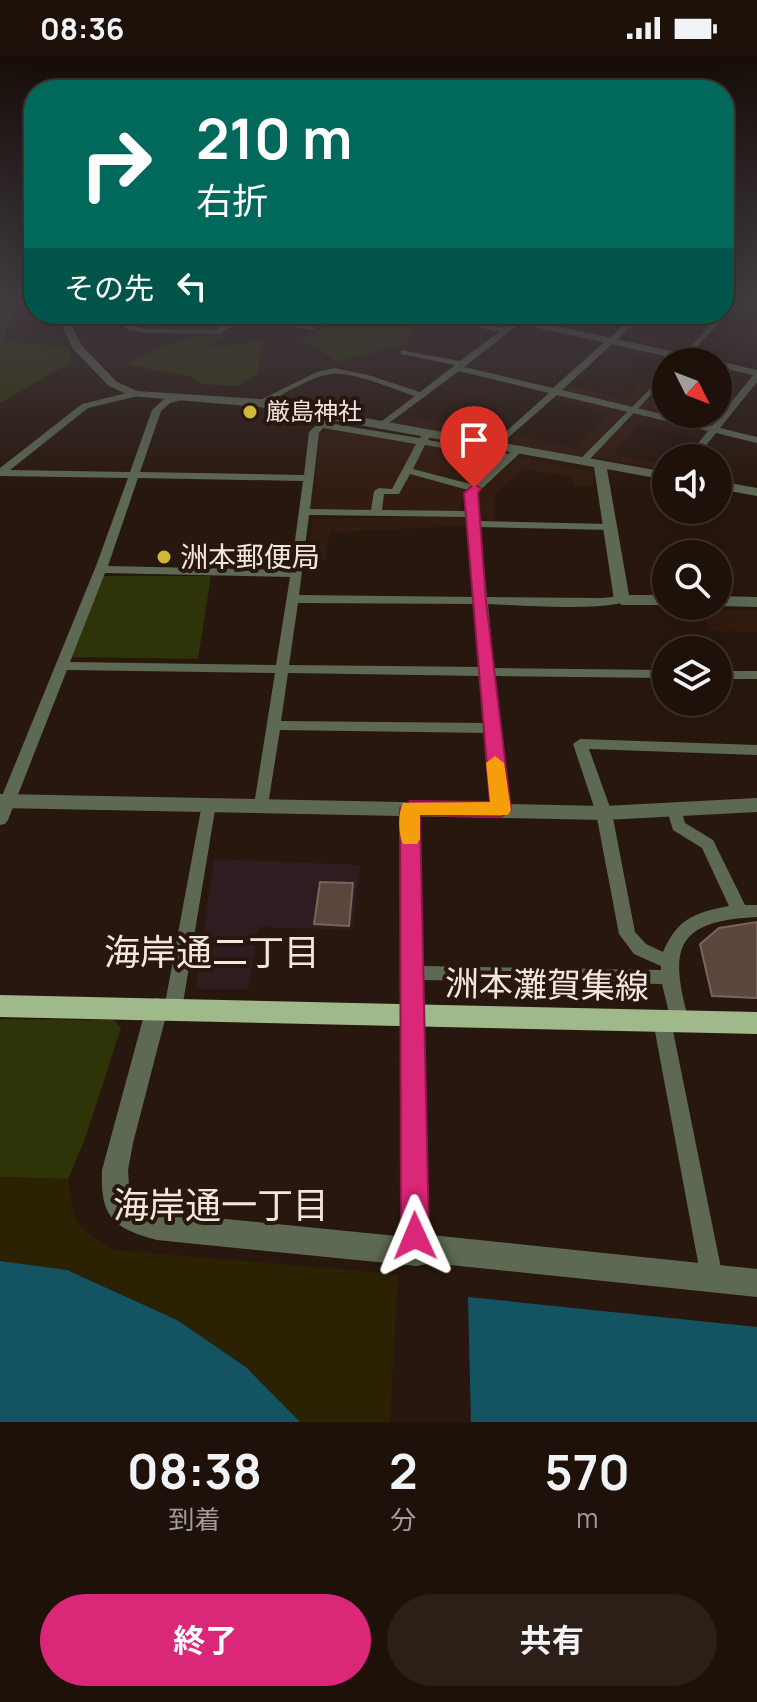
<!DOCTYPE html>
<html lang="ja">
<meta charset="utf-8">
<style>
body{margin:0;font-family:Manrope,"Noto Sans JP",sans-serif;background:#2b1f18;color:#f1f3f6;height:100vh;display:flex;flex-direction:column;font-size:30px;white-space:nowrap}
*{box-sizing:border-box;margin:0}
p{font-size:26px;color:#a19d9c}
.icon{flex:none;width:44px;height:44px;fill:none;stroke:currentColor;stroke-width:2;stroke-linecap:round;stroke-linejoin:round}
.map{position:relative;height:1366px;overflow:hidden}
.side{display:flex;flex-direction:column;background:#1e110a;flex:1}
.side>*{flex:none}
.hud{position:absolute;left:24px;top:24px;width:710px;height:244px;border-radius:32px;box-shadow:0 8px 32px #0002,0 0 0 2px #3c312b;background:#00695c;color:#fff;overflow:hidden}
.needle{width:52px;rotate:132deg}
.buttons{position:absolute;left:652px;top:292px;display:grid;gap:16px}
.buttons a{display:grid;place-items:center;width:80px;height:80px;border-radius:50%;background:#1e110a;box-shadow:0 8px 32px #0002,0 0 0 2px #3c312b;font-size:40px}
.pin{position:absolute;display:grid;place-items:center;width:68px;height:68px;color:#fff;margin:-82px -34px;border-radius:50% 50% 50% 0;rotate:-45deg;box-shadow:0 0 8px #0007}
.pin .icon{rotate:45deg}
.me{position:absolute;width:88px;margin:-44px;rotate:359deg;stroke-linejoin:round;filter:drop-shadow(0 0 6px #0008)}
.turn{display:flex;align-items:center;gap:28px;height:168px;padding:0 40px;font-size:36px}
.turn .icon{width:104px;height:104px;stroke-width:2.5}
.turn b{display:block;font-size:56px;line-height:68px}
.then{display:flex;align-items:center;height:76px;padding:0 40px;background:#0003;gap:16px;font-size:30px}
.eta{display:flex;justify-content:space-evenly;align-items:center;height:136px;text-align:center}
.eta b{font-size:48px;font-weight:700;line-height:56px}
.button{display:flex;gap:16px;margin-top:auto;padding:16px 40px}
.button a{flex:1;height:92px;border-radius:48px;background:#db2777;color:#fff;font-size:32px;font-weight:700;line-height:92px;text-align:center}
.button a+a{background:#2b1f18;color:#f1f3f6}
.status{display:flex;justify-content:space-between;align-items:center;height:56px;padding:0 40px;background:#1e110a;direction:ltr}
.status svg{height:22px;fill:currentColor}
.map>svg:first-child{display:block}
.built{fill:#321b0f}
.education{fill:#2f1c20}
.green{fill:#2e3308}
.sand{fill:#2a2202}
.water{fill:#145462}
.building{fill:#5b463d;stroke:#7a645a;stroke-width:2}
.lines{fill:none;stroke-linecap:round;stroke-linejoin:round}
.pedestrian{fill:#5d6953;fill-rule:evenodd}
.minor{fill:#5d6953;fill-rule:evenodd}
.tertiary{fill:#5d6953;fill-rule:evenodd}
.primary{fill:#a0b98a;fill-rule:evenodd}
.route{fill:#db2777;stroke:#8e194d;stroke-width:2}
.slow{fill:#f59e0b}
.poi-dot{fill:#d0b837;stroke:#28170e;stroke-width:3}
.labels{text-anchor:middle;stroke-width:8;stroke-linejoin:round;paint-order:stroke}
.far-poi-label{font-size:24px;fill:#f3e6e0;stroke:#28170e;text-anchor:start}
.poi-label{font-size:28px;fill:#f3e6e0;stroke:#28170e;text-anchor:start}
.near-street-label{font-size:34px;fill:#f3e6e0;stroke:#28170e}
.near-neighbourhood-label{font-size:36px;fill:#f3e6e0;stroke:#28170e}
</style>
<div class="status"><b>08:36</b><svg viewBox="0 0 49 12"><path d="M0 12V9h3v3zM5 12V6h3v6zM10 12V3h3v9zM15 12V0h3v12zM26 1h20v11H26zM47 4h2v5h-2z"/></svg></div>
<div class="map">
<svg width="757" height="1366" viewBox="0 0 757 1366">
<rect width="100%" height="100%" fill="#28170e"/>
<g class="built">
<polygon points="710,258 721,258 687,295 627,282 630,278 680,288"/>
<polygon points="613,288 677,302 666,306 666,314 582,401 502,386 511,379 575,392 608,358 550,342 570,329 624,343 661,305 608,292"/>
<polygon points="666,321 663,349 666,358 716,361 710,370 635,353"/>
<polygon points="634,355 710,374 702,385 639,369 614,398 666,409 666,415 593,401"/>
<polygon points="402,360 499,378 493,386 392,368"/>
<polygon points="334,369 510,400 468,430 459,455 308,454 320,378"/>
<polygon points="520,401 594,416 593,431 575,430 571,421 524,413 495,437 494,465 478,464 480,432"/>
<polygon points="456,460 465,461 469,470 330,476 325,503 307,504 313,463"/>
<polygon points="757,554 757,576 710,575 701,554"/>
</g>
<polygon class="education" points="214,803 360,809 352,874 259,871 248,933 196,933"/>
<g class="green">
<polygon points="0,245 5,245 13,259 2,285 68,291 71,306 0,347"/>
<polygon points="173,258 217,258 218,262 226,265 221,273 160,274 166,262"/>
<polygon points="327,258 427,258 415,266 406,287 338,306 301,283 336,267"/>
<polygon points="233,274 207,291 262,286 258,317 237,330 201,328 190,320 123,308 192,280 211,280"/>
<polygon points="103,520 211,520 198,603 67,601"/>
<polygon points="0,963 114,964 121,972 86,1080 68,1123 0,1121"/>
</g>
<path class="sand" d="M 0,1121 L 68,1123 C 73,1167 76,1172 115,1194 L 398,1218 L 390,1366 L 300,1366 L 247,1311 L 177,1264 L 67,1214 L 0,1205 Z"/>
<g class="water">
<polygon points="0,1205 67,1214 177,1264 246,1311 300,1366 0,1366"/>
<polygon points="468,1241 757,1271 757,1366 471,1366"/>
</g>
<g class="building">
<polygon points="320,826 353,827 349,870 314,868"/>
<polygon points="757,866 757,942 712,940 700,888 719,872"/>
</g>
<g class="lines">
<g class="pedestrian">
<polygon points="734,245 740,245 682,306 675,306 721,258 724,258 724,255"/>
<polygon points="666,317 666,323 589,404 583,404 583,400"/>
</g>
<g class="minor">
<polygon points="128,258 141,260 142,262 135,270 146,273 216,274 235,262 266,261 316,272 312,274 266,265 240,266 218,278 146,277 126,273 125,271 133,262"/>
<path d="M 523,258 L 532,258 L 464,311 L 553,332 L 636,258 L 645,258 L 562,334 L 712,370 L 754,318 L 757,317 L 757,326 L 720,372 L 757,381 L 757,387 L 716,377 L 696,402 L 686,402 L 708,375 L 557,339 L 495,393 L 490,390 L 492,388 L 549,337 L 459,315 L 381,373 L 378,372 L 378,368 L 415,340 C 392,333 354,315 330,318 C 310,321 281,340 262,349 L 254,347 L 317,316 L 334,312 L 368,319 L 420,336 L 455,309 L 401,298 L 401,294 L 460,305 L 499,276 L 456,266 L 456,262 L 504,272 Z"/>
<path d="M 135,335 L 140,338 L 138,340 L 88,352 L 10,414 L 130,416 L 152,354 L 164,343 L 179,339 L 184,342 L 182,344 L 170,347 L 161,355 L 140,416 L 304,419 L 309,376 L 330,357 L 335,360 L 328,367 L 419,382 L 425,378 L 430,381 L 428,384 L 508,398 L 515,392 L 521,392 L 521,396 L 476,438 L 479,465 L 610,468 L 615,471 L 610,474 L 480,471 L 487,541 L 602,542 L 622,540 L 628,544 C 610,556 514,549 488,548 L 494,612 L 666,614 L 666,622 L 495,620 L 509,754 L 506,758 L 496,758 L 493,754 L 487,677 L 280,674 L 268,749 L 266,753 L 256,753 L 254,749 L 275,617 L 67,614 L 8,764 L 5,768 L 0,769 L 0,745 L 96,510 L 128,422 L 0,420 L 0,412 L 82,348 ZM 323,372 L 416,388 L 392,433 L 379,432 L 374,435 L 371,454 L 310,453 L 319,377 ZM 425,389 L 503,402 L 474,429 L 413,413 ZM 410,418 L 468,434 L 466,437 L 467,455 L 382,454 L 384,438 L 399,438 ZM 138,422 L 303,425 L 291,514 L 108,510 ZM 309,459 L 468,461 L 475,541 L 299,539 ZM 105,517 L 290,521 L 276,609 L 70,606 ZM 298,547 L 476,548 L 481,611 L 289,609 ZM 288,617 L 482,620 L 486,667 L 281,665 Z"/>
<rect x="718" y="615" width="39" height="8"/>
<path d="M 580,683 L 757,689 L 757,699 L 589,693 L 612,757 L 635,876 L 646,888 L 663,896 C 678,862 694,857 729,850 L 702,792 L 673,774 L 667,754 L 670,750 L 680,750 L 685,767 L 713,784 L 745,849 L 757,849 L 757,861 C 676,865 668,891 689,965 L 686,971 L 680,973 L 674,971 L 671,965 L 723,1222 L 720,1230 L 712,1233 L 704,1230 L 701,1222 L 653,965 L 656,959 L 662,957 L 668,959 L 671,965 L 662,928 L 422,924 L 420,1021 L 428,1196 L 425,1204 L 417,1207 L 409,1204 L 406,1196 L 402,1021 L 405,960 L 403,752 L 405,748 L 415,748 L 417,752 L 422,910 L 661,914 L 661,910 L 634,898 L 619,878 L 596,757 L 573,688 Z"/>
<polygon points="209,743 214,744 216,748 182,953 179,958 173,961 167,958 164,953 202,748 204,744"/>
</g>
<g class="tertiary">
<polygon points="62,258 72,258 73,272 82,290 117,326 137,335 259,343 666,416 666,424 607,413 629,539 666,539 666,549 622,549 614,544 594,411 259,351 131,340 109,330 73,293 63,272"/>
<polygon points="519,262 708,303 714,306 693,306 515,267 514,265"/>
<polygon points="718,305 757,314 757,320 718,311 718,306 714,306"/>
<polygon points="718,425 757,432 757,440 718,433"/>
<polygon points="718,540 757,541 757,551 718,550"/>
<polygon points="0,738 604,750 757,742 757,756 604,764 0,752"/>
<path d="M 157,942 L 165,945 L 168,952 L 133,1087 L 128,1114 L 130,1144 L 140,1152 L 157,1156 L 417,1182 L 431,1179 L 757,1213 L 757,1241 L 431,1207 L 417,1210 L 157,1184 C 113,1172 100,1161 102,1114 L 146,952 L 149,945 Z"/>
</g>
<polygon class="primary" points="0,939 757,956 757,978 0,961"/>
</g>
<linearGradient id="sky" x2="0" y2="1"><stop stop-color="#160d08"/><stop offset="0.56" stop-color="#423c41"/><stop offset="1" stop-color="#423c41" stop-opacity="0"/></linearGradient>
<rect width="757" height="436" fill="url(#sky)"/>
<polygon class="route" points="474,428 481,432 478,437 486,545 511,754 501,761 420,759 429,1180 425,1190 415,1194 405,1190 401,1180 400,752 410,745 490,746 464,437"/>
<path class="slow" d="M 495,700 L 504,707 L 511,754 L 508,759 L 420,759 L 420,783 L 417,788 L 403,788 C 398,778 398,757 403,747 L 490,746 L 486,707 Z"/>
<g class="poi-dot">
<circle cx="250" cy="356" r="8"/>
<circle cx="164" cy="501" r="8"/>
</g>
<g class="labels">
<g class="far-poi-label">
<text x="266" y="364">厳島神社</text>
</g>
<g class="poi-label">
<text x="180" y="511">洲本郵便局</text>
</g>
<g class="near-street-label">
<text transform="translate(547 929) rotate(1)" y="12">洲本灘賀集線</text>
</g>
<g class="near-neighbourhood-label">
<text x="212" y="909">海岸通二丁目</text>
<text x="221" y="1162">海岸通一丁目</text>
</g>
</g>
</svg>
<div class="buttons">
<a><svg class="needle" viewBox="-14 -14 28 28"><path d="M0-13l5 13h-10z" fill="#e53935"/><path d="M0 13l5-13h-10z" fill="#a19d9c"/></svg></a>
<a><svg class="icon" aria-label="sound" viewBox="0 0 24 24"><path d="M4 9h4l5-4v14l-5-4H4zM17 9q2 3 0 6"/></svg></a>
<a><svg class="icon" aria-label="search" viewBox="0 0 24 24"><circle cx="10" cy="10" r="6"/><path d="M15 15l6 6"/></svg></a>
<a><svg class="icon" aria-label="layers" viewBox="0 0 24 24"><path d="M12 4l9 5-9 5-9-5zM3 14l9 5 9-5"/></svg></a>
</div>
<div class="pin" style="left:474px;top:432px;background:#d93025"><svg class="icon" aria-label="arrive" viewBox="0 0 24 24"><path d="M6 21V4h12l-3 4 3 4H6"/></svg></div>
<svg class="me" style="left:415px;top:1180px" viewBox="-20 -20 40 40"><path d="M0-17L14 15 0 8-14 15z" fill="#db2777" stroke="#fff" stroke-width="4"/></svg>
<div class="hud">
<div class="turn"><svg class="icon" aria-label="right" viewBox="0 0 24 24"><path d="M7 20v-9h11M14 6l5 5-5 5"/></svg><div><b>210 m</b>右折</div></div>
<div class="then">その先<svg class="icon" aria-label="left" viewBox="0 0 24 24"><path d="M17 20v-9H6M10 6l-5 5 5 5"/></svg></div>
</div>
</div>
<section class="side">
<div class="eta">
<div><b>08:38</b><p>到着</p></div>
<div><b>2</b><p>分</p></div>
<div><b>570</b><p>m</p></div>
</div>
<div class="button"><a>終了</a><a>共有</a></div>
</section>
